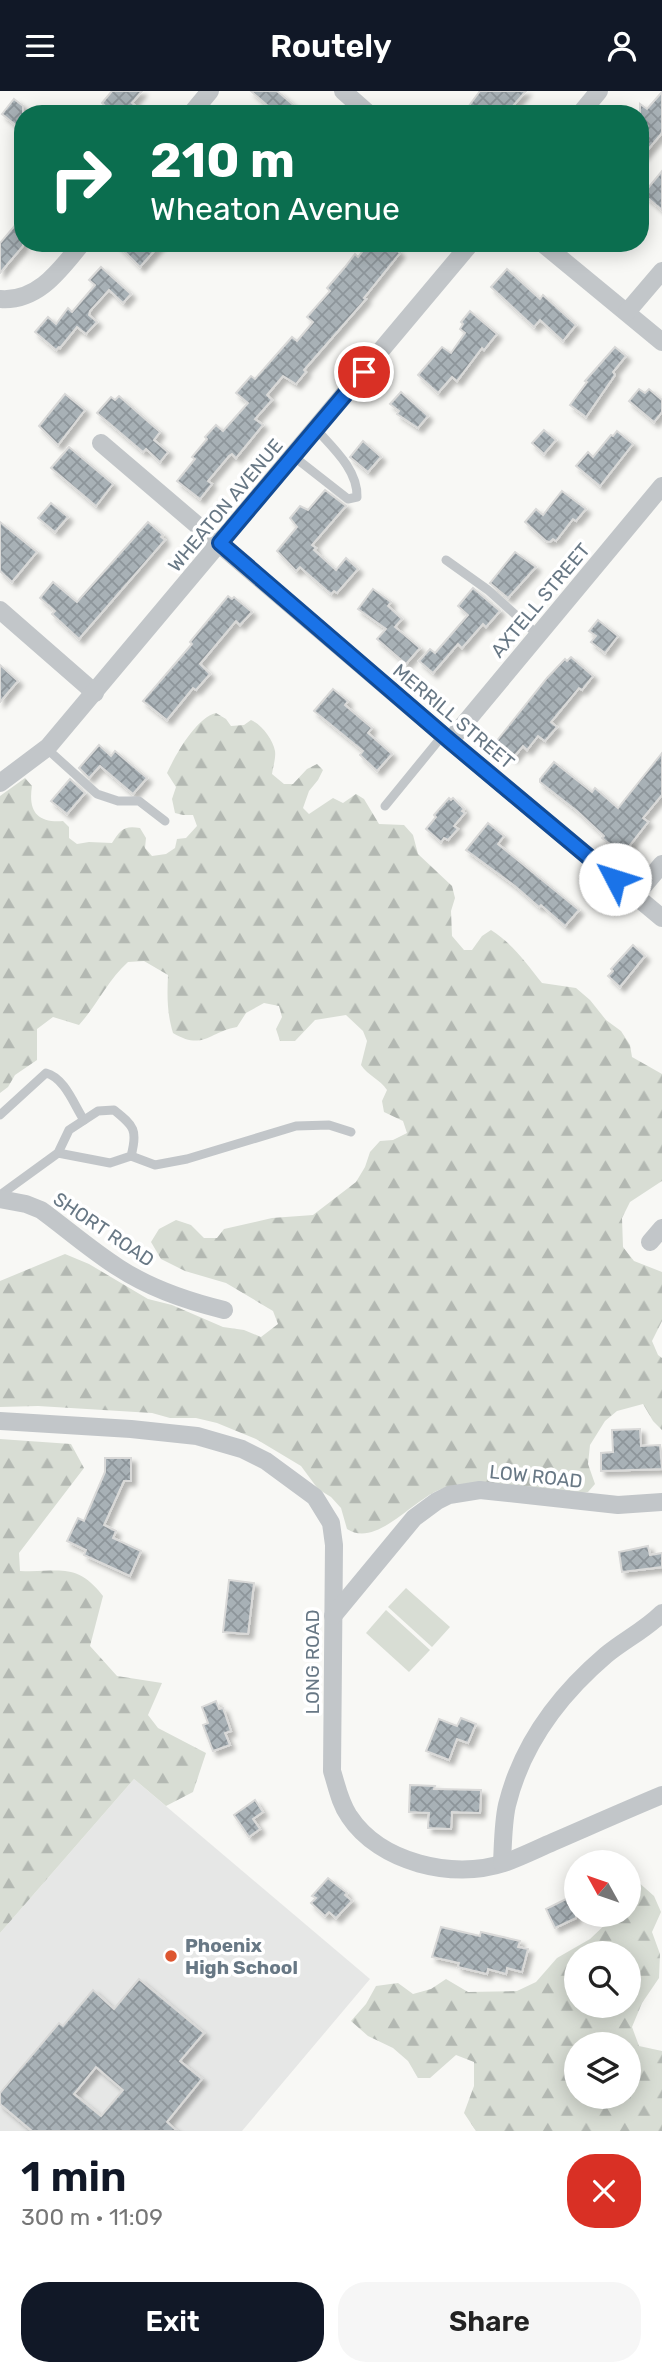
<!DOCTYPE html>
<meta charset="utf-8">
<style>
body{margin:0;font-family:Rubik,sans-serif;background:#f6f6f6;color:#222;height:100vh;display:flex;flex-direction:column;font-size:26px;white-space:nowrap}
*{box-sizing:border-box;margin:0}
p{font-size:23px;color:#767676}
.icon{flex:none;width:38px;height:38px;fill:none;stroke:currentColor;stroke-width:2;stroke-linecap:round;stroke-linejoin:round}
.map{position:relative;height:2040px;overflow:hidden}
.details{display:flex;flex-direction:column;background:#fff;flex:1}
.details>*{flex:none}
.banner{position:absolute;left:14px;top:14px;width:635px;height:147px;border-radius:28px;box-shadow:0 4px 18px #0003;background:#0b6e4f;color:#fff;overflow:hidden}
.needle{width:46px;rotate:310deg}
.controls{position:absolute;left:564px;top:1759px;display:grid;gap:14px}
.controls a{display:grid;place-items:center;width:77px;height:77px;border-radius:50%;background:#fff;box-shadow:0 4px 18px #0003;font-size:35px}
.pin{position:absolute;display:grid;place-items:center;width:60px;height:60px;color:#fff;margin:-30px;border:4px solid #fff;border-radius:50%;box-shadow:0 2px 7px #0007}
.me{position:absolute;width:77px;margin:-38px;rotate:310deg;stroke-linejoin:round;filter:drop-shadow(0 0 5px #0008)}
.turn{display:flex;align-items:center;gap:24px;height:147px;padding:0 21px;font-size:32px}
.turn .icon{width:91px;height:91px;stroke-width:2.5}
.turn b{display:block;font-size:49px;line-height:60px}
.round{display:grid;place-items:center;flex:none;width:74px;height:74px;border-radius:28px;background:#f6f6f6}
.overview{display:flex;align-items:center;justify-content:space-between;height:119px;padding:0 21px}
h1{font-size:42px;font-weight:600;line-height:52px;color:#111827}
.action{display:flex;gap:14px;margin-top:auto;padding:14px 21px}
.action a{flex:1;height:80px;border-radius:28px;background:#111827;color:#fff;font-size:28px;font-weight:600;line-height:80px;text-align:center}
.action a+a{background:#f6f6f6;color:#222}
header{display:flex;justify-content:space-between;align-items:center;height:91px;padding:0 21px;background:#111827;color:#fff;font-size:32px;font-weight:600}
.map>svg:first-child{display:block}
.built{fill:#e6e7e6}
.grass{fill:#d8ddd4}
.forest{fill:url(#forest-firs);fill-rule:evenodd}
.building{fill:url(#building-cross-hatch);stroke:#d9d9d8;stroke-width:2;fill-rule:evenodd;filter:url(#shadow)}
.lines{fill:none;stroke-linecap:round;stroke-linejoin:round}
.lane{stroke:#c2c6c9;stroke-width:9}
.street{stroke:#c2c6c9;stroke-width:18}
.route-casing{stroke:#114b97;stroke-width:18}
.route{stroke:#1a73e8;stroke-width:12}
.poi-dot{fill:#dd5630;stroke:#fff;stroke-width:2.5}
.labels{text-anchor:middle;stroke-width:7;stroke-linejoin:round;paint-order:stroke}
.street-label{font-size:19px;fill:#687885;stroke:#fff}
.poi-label{font-size:19px;font-weight:bold;fill:#687885;stroke:#fff;text-anchor:start}
</style>
<header><svg class="icon" aria-label="menu" viewBox="0 0 24 24"><path d="M4 6h16M4 12h16M4 18h16"/></svg>Routely<svg class="icon" aria-label="person" viewBox="0 0 24 24"><circle cx="12" cy="8" r="4"/><path d="M4 21q1-7 8-7t8 7"/></svg></header>
<div class="map">
<svg width="662" height="2040" viewBox="0 0 662 2040">
<defs>
<pattern id="forest-firs" width="22" height="20" patternUnits="userSpaceOnUse" patternTransform="scale(1.75)"><rect width="22" height="20" fill="#d8ddd4"/><path d="M5 1l3.5 6h-7zM16 11l3.5 6h-7z" fill="#b3b8b2"/></pattern>
<pattern id="building-cross-hatch" width="8" height="8" patternUnits="userSpaceOnUse" patternTransform="scale(1.75)"><rect width="8" height="8" fill="#a8b1b6"/><path d="M0 0l8 8M0 8l8-8" fill="none" stroke="#8d959a"/></pattern>
<filter id="shadow"><feDropShadow dx="4.5" dy="4.5" stdDeviation="2" flood-color="#0004"/></filter>
</defs>
<rect width="100%" height="100%" fill="#f8f8f5"/>
<polygon class="built" points="134,1688 370,1888 242,2040 0,2040 0,1842"/>
<g class="grass">
<polygon points="406,1497 450,1536 432,1556 388,1516"/>
<polygon points="386,1519 430,1559 409,1581 366,1542"/>
</g>
<g class="forest">
<path d="M 216,622 L 226,628 L 231,635 L 244,634 L 251,629 C 262,634 273,649 275,660 C 276,667 273,676 272,683 L 284,693 L 293,693 L 307,678 L 317,673 L 323,679 L 318,689 L 309,700 L 303,717 L 309,723 L 333,707 L 343,712 L 356,703 L 364,708 L 379,733 L 404,734 L 413,744 L 418,763 L 452,795 L 455,807 L 451,820 L 452,845 L 464,859 L 472,859 L 482,845 L 491,839 C 513,853 526,872 542,892 L 576,897 L 590,909 L 606,929 L 621,940 L 630,954 L 632,966 L 662,983 L 662,1090 L 630,1111 L 622,1127 L 623,1156 L 634,1170 L 662,1181 L 662,1230 L 652,1250 L 658,1264 L 662,1267 L 662,1339 L 653,1330 L 643,1313 L 617,1320 L 605,1330 L 590,1354 L 588,1373 L 595,1393 L 588,1401 C 570,1404 557,1399 540,1397 C 522,1394 459,1392 444,1397 C 414,1406 377,1458 347,1438 L 341,1417 L 331,1406 L 318,1398 L 301,1375 L 256,1348 L 217,1332 L 196,1327 L 170,1327 L 152,1322 L 38,1315 L 0,1316 L 0,1190 L 65,1163 L 89,1173 L 148,1208 L 172,1214 L 223,1236 L 244,1239 L 261,1246 L 278,1233 L 273,1220 L 226,1192 L 185,1180 L 161,1168 L 151,1151 L 159,1138 L 176,1129 L 191,1134 L 204,1147 L 217,1147 L 224,1138 L 272,1127 L 313,1124 L 356,1091 L 365,1076 L 370,1061 L 380,1050 L 393,1049 L 407,1042 L 403,1030 L 384,1021 L 382,1010 L 387,999 C 380,988 368,985 361,974 L 367,950 L 363,940 L 346,924 L 315,929 L 295,950 L 280,950 L 276,938 L 282,926 L 279,915 L 264,912 L 246,922 L 237,936 C 209,941 203,960 173,942 C 167,922 167,905 168,884 L 144,870 L 128,871 C 108,889 97,914 79,934 L 53,926 L 37,938 L 37,969 L 15,984 L 8,996 L 0,1002 L 0,705 L 25,687 L 32,695 C 28,720 37,732 63,730 L 69,736 L 69,747 L 77,753 L 89,751 L 112,752 C 120,739 124,734 140,737 L 146,747 L 145,757 L 152,765 L 166,763 L 175,757 L 177,748 L 186,747 L 197,735 L 193,724 L 183,724 L 175,722 L 172,708 L 176,696 L 167,682 C 176,663 196,627 216,622 Z"/>
<path d="M 0,1348 L 71,1353 L 84,1377 L 19,1462 L 20,1480 C 59,1482 76,1470 103,1505 L 90,1555 L 117,1585 L 162,1592 L 148,1624 L 158,1637 L 206,1662 L 193,1701 L 166,1715 L 134,1688 L 0,1842 Z"/>
<path d="M 628,1782 L 654,1805 L 661,1821 L 652,1841 L 660,1863 L 659,1887 L 642,1912 L 632,1936 L 639,1955 L 662,1960 L 662,2040 L 476,2040 L 464,2022 L 474,1995 L 474,1971 L 456,1964 L 430,1987 L 418,1987 L 408,1970 L 393,1957 L 368,1945 L 351,1930 L 366,1913 L 376,1895 L 398,1892 L 413,1903 L 431,1898 L 446,1888 L 468,1901 L 517,1900 L 536,1891 L 557,1867 L 590,1848 L 611,1828 L 611,1824 L 628,1824 ZM 628,1862 L 628,1914 L 576,1914 L 576,1862 ZM 628,1953 L 628,2006 L 576,2006 L 576,1953 Z"/>
</g>
<g class="building">
<polygon points="112,0 142,0 132,12 145,23 114,23 102,12"/>
<polygon points="251,0 277,0 304,23 277,23"/>
<polygon points="480,0 526,0 506,23 463,23"/>
<polygon points="662,1 662,42 640,68 640,13 647,18"/>
<polygon points="14,8 23,15 23,40 2,23"/>
<polygon points="662,80 662,119 643,103"/>
<polygon points="23,125 23,155 0,182 0,152"/>
<polygon points="116,152 161,152 140,176"/>
<polygon points="369,152 388,152 400,162 364,207 366,208 304,279 306,281 296,293 283,285 267,304 272,309 255,328 263,334 236,367 232,363 229,365 208,390 212,393 200,408 177,390 195,368 192,366 207,348 205,346 216,334 223,340 248,312 236,302 251,285 255,288 292,246 297,250 313,231 307,226 330,200 327,197 345,176 355,163 358,166"/>
<polygon points="101,176 131,203 123,212 109,199 90,220 89,224 97,231 86,243 77,236 60,257 59,256 56,259 35,241 48,226 56,233 68,217 72,221 95,194 89,189"/>
<polygon points="507,178 540,208 543,204 576,234 563,250 540,229 534,236 491,196"/>
<polygon points="470,220 497,243 484,259 482,257 457,290 452,286 438,302 418,284 442,256 451,262 465,242 460,238 463,233 461,231"/>
<polygon points="615,256 626,265 613,281 615,284 586,326 570,314 587,291 585,290"/>
<polygon points="639,298 645,302 649,298 662,309 662,321 654,331 629,310"/>
<polygon points="401,301 428,325 418,337 397,323 399,320 390,313"/>
<polygon points="65,303 85,319 58,354 39,335"/>
<polygon points="119,305 160,341 154,349 168,361 160,371 146,358 143,361 97,322 111,306 115,309"/>
<polygon points="544,339 556,349 544,363 532,352"/>
<polygon points="617,340 633,353 600,395 576,375 588,361 593,366 611,344 613,345"/>
<polygon points="363,350 381,366 368,381 350,366"/>
<polygon points="69,356 113,393 96,415 51,377"/>
<polygon points="325,399 346,415 312,454 316,457 314,459 336,479 346,467 358,478 337,502 334,500 331,503 300,476 296,480 277,460 297,436 290,427 300,415 308,419"/>
<polygon points="562,400 586,418 576,430 573,428 556,450 553,448 550,451 546,450 525,431 536,418 543,424"/>
<polygon points="51,412 68,426 55,441 38,427"/>
<polygon points="0,431 37,461 12,491 0,480"/>
<polygon points="148,431 163,444 161,446 165,449 79,548 52,523 55,520 40,507 53,491 77,511"/>
<polygon points="515,461 536,476 508,507 490,492"/>
<polygon points="473,497 500,520 486,536 483,533 462,557 458,553 433,582 419,570 430,558 435,562 468,524 458,515"/>
<polygon points="373,498 391,511 388,515 402,528 395,536 420,557 406,573 377,548 386,538 358,518"/>
<polygon points="228,505 232,508 234,506 252,521 240,534 236,530 200,573 210,583 196,599 193,597 167,629 143,610 192,553 190,551"/>
<polygon points="598,529 618,545 605,562 591,551 596,545 589,540"/>
<polygon points="571,566 593,585 582,599 579,597 551,631 557,636 545,650 538,645 527,659 523,655 513,667 495,652 547,587 565,568 567,570"/>
<polygon points="0,574 18,590 0,611"/>
<polygon points="333,598 348,610 345,614 372,637 368,642 392,663 377,680 360,664 363,660 314,620"/>
<polygon points="99,654 111,665 115,660 147,687 133,703 100,675 89,687 79,677"/>
<polygon points="662,662 662,704 643,727 648,731 623,763 602,747 604,745 577,720 540,691 540,688 554,671 592,701 595,697 618,717"/>
<polygon points="70,688 85,702 67,723 51,710"/>
<polygon points="449,707 451,709 453,707 464,718 462,720 465,722 454,735 458,738 448,749 444,747 441,751 426,738 436,726 434,724"/>
<polygon points="488,732 504,745 498,753 579,819 565,835 541,814 539,816 515,795 466,759"/>
<polygon points="633,854 645,865 620,896 608,885 613,880 611,878"/>
<polygon points="640,1338 641,1355 660,1354 662,1378 601,1380 601,1362 613,1361 612,1339"/>
<polygon points="105,1367 131,1367 131,1390 124,1390 104,1434 116,1440 113,1447 141,1460 130,1485 84,1464 86,1459 67,1450 78,1427 84,1430 105,1381"/>
<polygon points="648,1455 650,1464 662,1462 662,1476 622,1481 619,1461"/>
<polygon points="229,1489 254,1492 248,1543 223,1541"/>
<polygon points="216,1610 219,1618 223,1617 231,1640 225,1642 230,1654 213,1660 203,1634 208,1632 202,1616"/>
<polygon points="461,1627 476,1633 468,1652 457,1648 449,1669 426,1660 439,1628 457,1635"/>
<polygon points="410,1694 435,1695 434,1698 481,1699 480,1722 452,1721 451,1738 428,1737 429,1722 409,1721"/>
<polygon points="255,1709 263,1721 253,1728 260,1738 249,1746 234,1724"/>
<polygon points="328,1787 347,1802 345,1804 352,1810 336,1827 329,1821 325,1825 311,1812 316,1807 312,1805"/>
<polygon points="576,1803 576,1827 555,1837 546,1818"/>
<polygon points="441,1836 480,1845 481,1841 520,1850 518,1856 528,1858 522,1881 507,1877 506,1883 488,1878 487,1883 458,1876 459,1872 432,1866"/>
<path d="M 139,1888 L 204,1942 L 180,1970 L 202,1988 L 167,2031 L 177,2040 L 32,2040 L 0,2013 L 0,2002 L 59,1932 L 63,1935 L 93,1899 L 114,1918 ZM 96,1976 L 123,1999 L 101,2025 L 74,2003 Z"/>
</g>
<g class="lines">
<g class="lane">
<path d="M 293,365 L 348,408 L 357,406 C 358,379 333,357 316,338"/>
<polyline points="446,469 488,499 538,544"/>
<polyline points="46,657 97,703 118,710 139,710 165,730"/>
<polyline points="385,715 443,644"/>
<path d="M 0,1024 L 46,982 C 65,987 74,1014 84,1029"/>
<polyline points="131,1065 155,1074 187,1068 296,1035 329,1034 351,1041"/>
<path d="M 0,1104 L 58,1062 L 69,1039 L 98,1020 L 114,1019 C 134,1035 138,1039 131,1065 L 110,1072 L 58,1062"/>
</g>
<g class="street">
<polyline points="343,0 369,23"/>
<polyline points="191,23 210,0"/>
<polyline points="580,23 599,0"/>
<polyline points="542,152 662,251"/>
<path d="M 0,208 C 38,211 60,179 82,152"/>
<polyline points="627,221 662,180"/>
<polyline points="101,352 450,650 662,827"/>
<polyline points="0,519 95,602"/>
<polyline points="450,650 662,395"/>
<polyline points="0,692 48,656 471,152"/>
<polyline points="635,805 662,773"/>
<path d="M 0,1108 L 26,1113 L 41,1119 C 67,1138 92,1160 119,1177 C 151,1198 187,1210 224,1219"/>
<polyline points="650,1151 662,1137"/>
<path d="M 0,1330 L 131,1338 L 197,1345 L 242,1358 L 266,1370 L 315,1406 L 331,1432 L 334,1454 L 332,1680 C 337,1696 340,1712 349,1725 C 380,1772 453,1789 504,1772 C 521,1766 537,1758 553,1751 C 590,1735 626,1719 662,1704"/>
<polyline points="333,1525 414,1427 437,1410 449,1404 480,1399 618,1414 662,1411"/>
<path d="M 502,1772 C 503,1753 503,1732 507,1714 C 522,1653 559,1604 606,1564 C 624,1549 645,1539 662,1522"/>
</g>
</g>
<g class="lines">
<defs>
<polyline id="route" points="364,281 220,452 450,650 615,788"/>
</defs>
<use href="#route" class="route-casing"/>
<use href="#route" class="route"/>
</g>
<circle class="poi-dot" cx="171" cy="1865" r="7"/>
<g class="labels">
<g class="street-label">
<text transform="translate(225 414) rotate(-50)" y="7">WHEATON AVENUE</text>
<text transform="translate(540 509) rotate(-50)" y="7">AXTELL STREET</text>
<text transform="translate(454 625) rotate(40)" y="7">MERRILL STREET</text>
<text transform="translate(104 1138) rotate(34)" y="7">SHORT ROAD</text>
<text transform="translate(536 1385) rotate(6)" y="7">LOW ROAD</text>
<text transform="translate(312 1571) rotate(-90)" y="7">LONG ROAD</text>
</g>
<g class="poi-label">
<text x="185" y="1861">Phoenix<tspan x="185" dy="22">High School</tspan></text>
</g>
</g>
</svg>
<div class="controls">
<a><svg class="needle" viewBox="-14 -14 28 28"><path d="M0-13l5 13h-10z" fill="#e53935"/><path d="M0 13l5-13h-10z" fill="#767676"/></svg></a>
<a><svg class="icon" aria-label="search" viewBox="0 0 24 24"><circle cx="10" cy="10" r="6"/><path d="M15 15l6 6"/></svg></a>
<a><svg class="icon" aria-label="layers" viewBox="0 0 24 24"><path d="M12 4l9 5-9 5-9-5zM3 14l9 5 9-5"/></svg></a>
</div>
<div class="pin" style="left:364px;top:281px;background:#d93025"><svg class="icon" aria-label="arrive" viewBox="0 0 24 24"><path d="M6 21V4h12l-3 4 3 4H6"/></svg></div>
<svg class="me" style="left:615px;top:788px" viewBox="-20 -20 40 40"><circle r="19" fill="#fff"/><path d="M0-13L10 11 0 6-10 11z" fill="#1a73e8"/></svg>
<div class="banner">
<div class="turn"><svg class="icon" aria-label="right" viewBox="0 0 24 24"><path d="M7 20v-9h11M14 6l5 5-5 5"/></svg><div><b>210 m</b>Wheaton Avenue</div></div>
</div>
</div>
<section class="details">
<div class="overview"><div><h1>1 min</h1><p>300 m · 11:09</p></div><a class="round" style="background:#d93025;color:#fff"><svg class="icon" aria-label="close" viewBox="0 0 24 24"><path d="M6 6l12 12M18 6L6 18"/></svg></a></div>
<div class="action"><a>Exit</a><a>Share</a></div>
</section>
